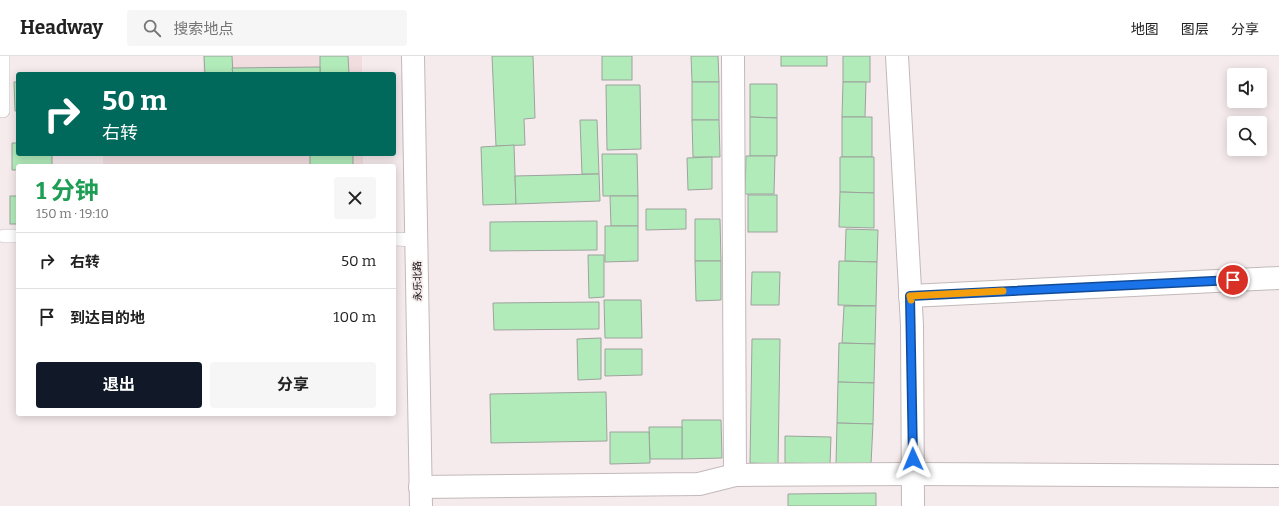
<!DOCTYPE html>
<html lang="zh">
<meta charset="utf-8">
<style>
body{margin:0;font-family:Bitter,"Noto Sans SC",serif;background:#f6f6f6;color:#222;height:100vh;display:flex;flex-direction:column;font-size:15px;white-space:nowrap}
*{box-sizing:border-box;margin:0}
p{font-size:13px;color:#767676}
.icon{flex:none;width:22px;height:22px;fill:none;stroke:currentColor;stroke-width:2;stroke-linecap:round;stroke-linejoin:round}
.map{position:relative;flex:1;overflow:hidden}
.details{position:absolute;left:16px;top:108px;width:380px;height:252px;display:flex;flex-direction:column;background:#fff;border-radius:4px;box-shadow:0 2px 10px #0003}
.details>*{flex:none}
.top-card{position:absolute;left:16px;top:16px;width:380px;height:84px;border-radius:4px;box-shadow:0 2px 10px #0003;background:#00695c;color:#fff;overflow:hidden}
.buttons{position:absolute;left:1227px;top:12px;display:grid;gap:8px}
.buttons a{display:grid;place-items:center;width:40px;height:40px;border-radius:4px;background:#fff;box-shadow:0 2px 10px #0003;font-size:20px}
.pin{position:absolute;display:grid;place-items:center;width:34px;height:34px;color:#fff;margin:-17px;border:2px solid #fff;border-radius:50%;box-shadow:0 1px 4px #0007}
.me{position:absolute;width:44px;margin:-22px;rotate:359deg;stroke-linejoin:round;filter:drop-shadow(0 0 3px #0008)}
.turn{display:flex;align-items:center;gap:14px;height:84px;padding:0 20px;font-size:18px}
.turn .icon{width:52px;height:52px;stroke-width:2.5}
.turn b{display:block;font-size:28px;line-height:34px}
.round{display:grid;place-items:center;flex:none;width:42px;height:42px;border-radius:4px;background:#f6f6f6}
.overview{display:flex;align-items:center;justify-content:space-between;height:68px;padding:0 20px}
h1{font-size:24px;font-weight:700;line-height:30px;color:#1e9e55}
.primary-button{display:flex;gap:8px;margin-top:auto;padding:8px 20px}
.primary-button a{flex:1;height:46px;border-radius:4px;background:#111827;color:#fff;font-size:16px;font-weight:700;line-height:46px;text-align:center}
.primary-button a+a{background:#f6f6f6;color:#222}
ul{padding:0;list-style:none}
li{display:flex;align-items:center;gap:12px;height:56px;padding:0 20px;border-top:1px solid #e0e0e0}
li div{flex:1}
li b{display:block;font-size:15px}
li em{font-style:normal}
header{display:flex;align-items:center;gap:24px;box-sizing:border-box;height:56px;padding:0 20px;background:#fff;border-bottom:1px solid #e0e0e0}
header strong{font-size:19px}
nav{display:flex;gap:22px;margin-inline-start:auto;font-size:14px}
.search{width:280px;height:36px;background:#f6f6f6;display:flex;align-items:center;gap:10px;box-sizing:border-box;padding:0 14px;border-radius:4px;color:#767676;font-size:15px}
.map>svg:first-child{display:block}
.built{fill:#f1dddf}
.building{fill:#b2ebba;stroke:#9ca39d}
.lines{fill:none;stroke-linecap:round;stroke-linejoin:round}
.lane-casing{stroke:#c3b9ba;stroke-width:14}
.street-casing{stroke:#c3b9ba;stroke-width:24}
.secondary-casing{stroke:#c3b9ba;stroke-width:24}
.lane{stroke:#fff;stroke-width:13}
.street{stroke:#fff;stroke-width:22}
.secondary{stroke:#fff;stroke-width:22}
.route-casing{stroke:#114b97;stroke-width:10}
.route{stroke:#1a73e8;stroke-width:7}
.slow{stroke:#f59e0b;stroke-width:7}
.labels{text-anchor:middle;stroke-width:3.5;stroke-linejoin:round;paint-order:stroke}
.street-label{font-size:10px;fill:#0e0b0b;stroke:#f6ebec}
</style>
<header>
<strong>Headway</strong>
<div class="search"><svg class="icon" aria-label="search" viewBox="0 0 24 24"><circle cx="10" cy="10" r="6"/><path d="M15 15l6 6"/></svg>搜索地点</div>
<nav><a>地图</a><a>图层</a><a>分享</a></nav>
</header>
<div class="map">
<svg width="1279" height="450" viewBox="0 0 1279 450">
<rect width="100%" height="100%" fill="#f6ebec"/>
<g class="built">
<rect x="203" y="0" width="159" height="18"/>
<rect x="103" y="98" width="260" height="12"/>
</g>
<g class="building">
<polygon points="204,0 232,0 233,18 205,18"/>
<polygon points="320,0 348,0 349,18 320,18"/>
<polygon points="492,0 533,0 535,62 524,63 525,89 496,90"/>
<rect x="602" y="0" width="30" height="24"/>
<polygon points="691,0 718,0 719,26 692,26"/>
<rect x="781" y="0" width="46" height="10"/>
<rect x="843" y="0" width="27" height="26"/>
<polygon points="320,11 320,18 233,18 232,12"/>
<polygon points="14,26 18,26 18,55 15,55"/>
<rect x="692" y="26" width="27" height="38"/>
<polygon points="843,26 866,26 865,61 842,61"/>
<polygon points="750,28 777,28 777,62 750,61"/>
<polygon points="606,29 640,29 641,93 607,94"/>
<polygon points="750,61 777,62 777,100 750,100"/>
<rect x="842" y="61" width="30" height="40"/>
<polygon points="580,64 597,64 599,118 582,118"/>
<polygon points="692,64 719,64 720,101 693,101"/>
<polygon points="12,87 18,87 18,98 52,98 52,110 18,110 18,114 12,114"/>
<polygon points="514,89 516,148 483,149 481,91"/>
<rect x="310" y="98" width="43" height="12"/>
<polygon points="602,98 637,98 638,140 603,140"/>
<polygon points="746,100 775,100 774,138 745,138"/>
<polygon points="712,101 712,133 688,134 687,102"/>
<polygon points="840,101 874,101 874,137 840,136"/>
<polygon points="599,118 600,145 516,148 515,120"/>
<polygon points="840,136 874,137 874,172 839,171"/>
<rect x="748" y="139" width="29" height="37"/>
<rect x="10" y="140" width="8" height="28"/>
<polygon points="610,140 638,140 638,170 611,170"/>
<polygon points="646,153 686,153 686,173 646,174"/>
<polygon points="695,163 720,163 721,205 695,205"/>
<polygon points="597,165 597,194 490,195 490,166"/>
<polygon points="605,170 638,170 638,205 605,206"/>
<polygon points="846,173 878,174 877,206 845,205"/>
<polygon points="588,199 604,199 604,241 589,242"/>
<polygon points="695,205 721,205 721,244 696,245"/>
<polygon points="839,205 877,206 876,250 838,249"/>
<polygon points="752,216 780,216 779,249 751,249"/>
<polygon points="604,244 641,244 642,282 605,282"/>
<polygon points="599,246 599,273 494,274 493,247"/>
<polygon points="844,250 876,250 875,288 842,287"/>
<polygon points="601,282 601,323 578,324 577,283"/>
<polygon points="752,283 780,283 778,408 750,407"/>
<polygon points="839,287 875,288 874,327 838,326"/>
<polygon points="605,293 642,293 642,319 605,320"/>
<polygon points="838,326 874,327 873,368 837,367"/>
<polygon points="606,336 607,385 491,387 490,338"/>
<polygon points="682,364 721,364 722,402 682,403"/>
<polygon points="837,367 873,368 871,408 836,408"/>
<polygon points="649,371 682,371 682,403 650,403"/>
<polygon points="610,376 649,376 650,407 610,408"/>
<polygon points="785,380 831,381 830,408 785,407"/>
<polygon points="876,437 876,450 788,450 788,438"/>
</g>
<g class="lines">
<defs>
<g id="lane">
<polyline points="3,0 3,55"/>
<polyline points="4,180 18,180"/>
<polyline points="394,183 416,184"/>
</g>
<g id="street">
<polyline points="733,0 735,419"/>
<polyline points="897,0 912,269 913,450"/>
<polyline points="910,240 1279,222"/>
<polyline points="420,431 699,428 735,419 913,418 1279,420"/>
</g>
<polyline id="secondary" points="413,0 421,450"/>
</defs>
<use href="#lane" class="lane-casing"/>
<use href="#street" class="street-casing"/>
<use href="#secondary" class="secondary-casing"/>
<use href="#lane" class="lane"/>
<use href="#street" class="street"/>
<use href="#secondary" class="secondary"/>
</g>
<g class="lines">
<defs>
<polyline id="route" points="913,403 910,240 1233,224"/>
</defs>
<use href="#route" class="route-casing"/>
<use href="#route" class="route"/>
<polyline class="slow" points="911,244 910,240 1003,235"/>
</g>
<g class="labels">
<g class="street-label">
<text transform="translate(417 225) rotate(-91)" y="4">永乐北路</text>
</g>
</g>
</svg>
<div class="buttons">
<a><svg class="icon" aria-label="sound" viewBox="0 0 24 24"><path d="M4 9h4l5-4v14l-5-4H4zM17 9q2 3 0 6"/></svg></a>
<a><svg class="icon" aria-label="search" viewBox="0 0 24 24"><circle cx="10" cy="10" r="6"/><path d="M15 15l6 6"/></svg></a>
</div>
<div class="pin" style="left:1233px;top:224px;background:#d93025"><svg class="icon" aria-label="arrive" viewBox="0 0 24 24"><path d="M6 21V4h12l-3 4 3 4H6"/></svg></div>
<svg class="me" style="left:913px;top:403px" viewBox="-20 -20 40 40"><path d="M0-17L14 15 0 8-14 15z" fill="#1a73e8" stroke="#fff" stroke-width="4"/></svg>
<div class="top-card">
<div class="turn"><svg class="icon" aria-label="right" viewBox="0 0 24 24"><path d="M7 20v-9h11M14 6l5 5-5 5"/></svg><div><b>50 m</b>右转</div></div>
</div>
<section class="details">
<div class="overview"><div><h1>1 分钟</h1><p>150 m · 19:10</p></div><a class="round"><svg class="icon" aria-label="close" viewBox="0 0 24 24"><path d="M6 6l12 12M18 6L6 18"/></svg></a></div>
<ul>
<li><svg class="icon" aria-label="right" viewBox="0 0 24 24"><path d="M7 20v-9h11M14 6l5 5-5 5"/></svg><div><b>右转</b></div><em>50 m</em></li>
<li><svg class="icon" aria-label="arrive" viewBox="0 0 24 24"><path d="M6 21V4h12l-3 4 3 4H6"/></svg><div><b>到达目的地</b></div><em>100 m</em></li>
</ul>
<div class="primary-button"><a>退出</a><a>分享</a></div>
</section>
</div>
